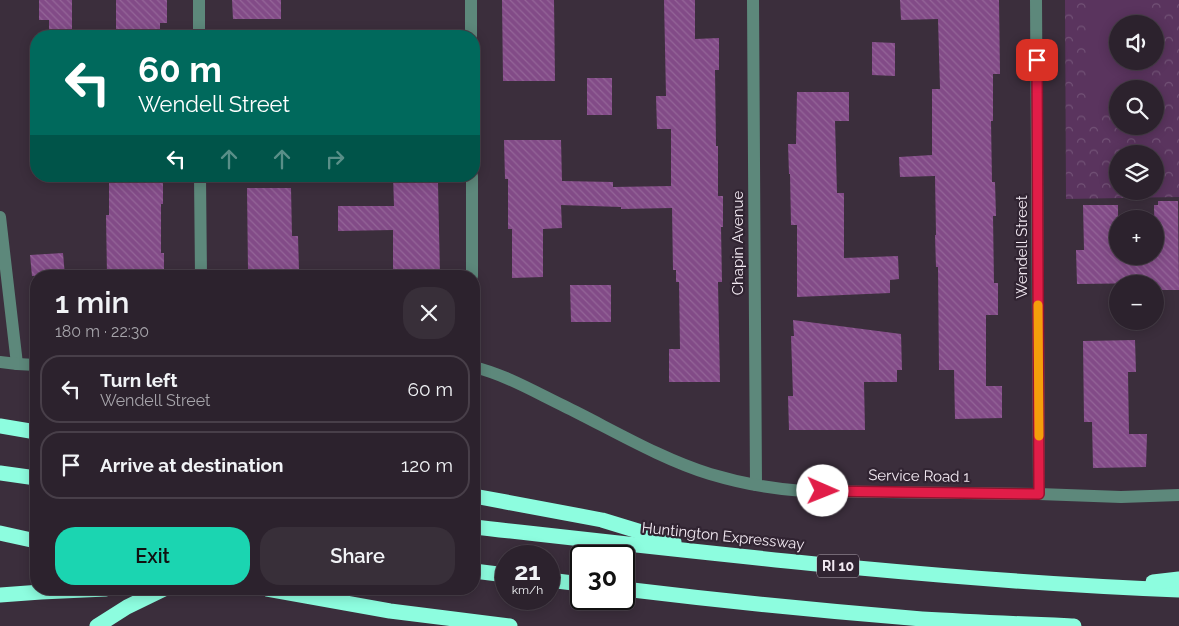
<!DOCTYPE html>
<meta charset="utf-8">
<style>
body{margin:0;font-family:Raleway,sans-serif;background:#382f39;color:#f1f3f6;height:100vh;display:flex;flex-direction:column;font-size:19px;white-space:nowrap}
*{box-sizing:border-box;margin:0}
p{font-size:16px;color:#a6a4aa}
.icon{flex:none;width:28px;height:28px;fill:none;stroke:currentColor;stroke-width:2;stroke-linecap:round;stroke-linejoin:round}
.map{position:relative;flex:1;overflow:hidden}
.side{position:absolute;left:30px;top:270px;width:450px;height:325px;display:flex;flex-direction:column;background:#2c222d;border-radius:20px;box-shadow:0 2px 12px #0003,0 0 0 1px #483f49}
.side>*{flex:none}
.guide{position:absolute;left:30px;top:30px;width:450px;height:152px;border-radius:20px;box-shadow:0 2px 12px #0003,0 0 0 1px #483f49;background:#00695c;color:#fff;overflow:hidden}
.tools{position:absolute;left:1109px;top:15px;display:grid;gap:10px}
.tools a{display:grid;place-items:center;width:55px;height:55px;border-radius:50%;background:#2c222d;box-shadow:0 2px 12px #0003,0 0 0 1px #483f49;font-size:25px}
.speed{position:absolute;left:495px;top:545px;display:flex;gap:10px;font-size:25px;font-weight:700;text-align:center}
.speed>*{display:grid;place-content:center;width:65px;height:65px;border-radius:50%;background:#2c222d;box-shadow:0 2px 12px #0003,0 0 0 1px #483f49;line-height:1}
.speed small{font-size:12px;font-weight:400}
.speed .limit{border:2px solid #111;border-radius:8px;background:#fff;color:#111}
.pin{position:absolute;display:grid;place-items:center;width:42px;height:42px;color:#fff;margin:-21px;border-radius:10px;box-shadow:0 2px 8px #0006}
.me{position:absolute;width:55px;margin:-28px;rotate:91deg;stroke-linejoin:round;filter:drop-shadow(0 0 4px #0008)}
.turn{display:flex;align-items:center;gap:18px;height:105px;padding:0 25px;font-size:22px}
.turn .icon{width:65px;height:65px;stroke-width:2.5}
.turn b{display:block;font-size:35px;line-height:42px}
.lanes{display:flex;align-items:center;height:48px;padding:0 25px;background:#0003;justify-content:center;gap:25px;direction:ltr}
.lanes .off{opacity:.35}
.round{display:grid;place-items:center;flex:none;width:52px;height:52px;border-radius:20px;background:#382f39}
.overview{display:flex;align-items:center;justify-content:space-between;height:85px;padding:0 25px}
h1{font-size:30px;font-weight:600;line-height:38px}
.cta{display:flex;gap:10px;margin-top:auto;padding:10px 25px}
.cta a{flex:1;height:58px;border-radius:20px;background:#1bd5b1;color:#111;font-size:20px;font-weight:600;line-height:58px;text-align:center}
.cta a+a{background:#382f39;color:#f1f3f6}
ul{padding:0;list-style:none}
li{display:flex;align-items:center;gap:15px;height:68px;margin:0 10px 8px;padding:0 15px;border:2px solid #483f49;border-radius:20px}
li div{flex:1}
li b{display:block;font-size:19px}
li em{font-style:normal}
.map>svg:first-child{display:block}
.park{fill:url(#park-crowns);fill-rule:evenodd}
.garden{fill:#5a345e}
.building{fill:url(#building-back-hatch)}
.lines{fill:none;stroke-linecap:round;stroke-linejoin:round}
.minor{stroke:#5d887b;stroke-width:12}
.highway{stroke:#8dfddf;stroke-width:15}
.route-casing{stroke:#92132f;stroke-width:12}
.route{stroke:#e11d48;stroke-width:9}
.slow{stroke:#f59e0b;stroke-width:9}
.labels{text-anchor:middle;stroke-width:4.5;stroke-linejoin:round;paint-order:stroke}
.shield{fill:#312432;stroke:#b9afb9;stroke-width:1}
.shield-label{font-size:14px;font-weight:bold;fill:#f3eaf3}
.street-label{font-size:15px;fill:#f3eaf3;stroke:#312432}
</style>
<div class="map">
<svg width="1179" height="626" viewBox="0 0 1179 626">
<defs>
<pattern id="park-crowns" width="20" height="18" patternUnits="userSpaceOnUse" patternTransform="scale(1.25)"><rect width="20" height="18" fill="#5a345e"/><path d="M2 6a3 3 0 1 1 6 0M12 15a3 3 0 1 1 6 0" fill="none" stroke="#725276"/></pattern>
<pattern id="building-back-hatch" width="6" height="6" patternUnits="userSpaceOnUse" patternTransform="scale(1.25)"><rect width="6" height="6" fill="#824b87"/><path d="M-1 5l2 2M0 0l6 6M5-1l2 2" fill="none" stroke="#946598"/></pattern>
</defs>
<rect width="100%" height="100%" fill="#3b2e3c"/>
<path class="park" d="M 1065,0 L 1179,0 L 1179,197 L 1066,199 ZM 1118,24 L 1155,24 L 1155,61 L 1118,61 ZM 1118,89 L 1155,89 L 1155,126 L 1118,126 ZM 1118,154 L 1155,154 L 1155,191 L 1118,191 Z"/>
<polygon class="garden" points="1089,0 1151,0 1151,24 1118,24 1118,61 1151,61 1151,89 1118,89 1117,110 1089,110"/>
<g class="building">
<polygon points="39,0 72,0 72,36 49,36 49,20 39,20"/>
<polygon points="116,0 167,0 167,23 160,23 160,36 116,36"/>
<polygon points="232,0 281,0 281,19 233,19"/>
<polygon points="502,0 554,0 555,81 503,81"/>
<polygon points="664,0 695,0 695,39 719,38 719,70 715,70 716,146 718,146 718,196 723,196 723,227 721,227 722,282 718,282 720,382 669,382 669,349 680,349 679,282 676,282 676,270 673,270 672,208 621,209 621,207 561,205 562,228 543,229 543,277 512,278 512,229 508,229 508,179 505,179 504,140 561,140 562,181 613,182 613,187 671,186 671,129 657,129 656,96 666,96"/>
<polygon points="900,0 999,0 1000,74 993,74 993,121 991,121 992,182 995,182 996,216 993,216 994,283 998,283 998,315 986,315 986,386 1002,386 1002,418 955,419 954,370 939,370 938,267 936,267 935,235 936,235 935,176 900,177 899,157 932,155 932,89 940,89 938,19 901,20"/>
<polygon points="872,42 895,43 895,76 872,75"/>
<rect x="587" y="78" width="25" height="37"/>
<polygon points="797,92 849,92 849,121 835,121 837,193 844,193 844,258 898,256 899,279 890,280 890,293 797,297 797,225 791,225 790,174 789,174 788,144 796,144"/>
<polygon points="109,176 163,176 163,204 161,204 161,253 164,253 164,276 107,276 106,215 109,215"/>
<polygon points="393,176 435,176 435,183 438,183 440,276 393,276 393,230 338,231 338,206 394,206"/>
<polygon points="247,188 291,188 292,236 298,236 299,270 248,271"/>
<polygon points="1158,201 1178,201 1179,290 1156,290 1155,283 1077,284 1076,250 1084,250 1083,205 1118,205 1118,256 1155,256 1154,205 1158,205"/>
<polygon points="63,253 65,276 32,276 30,255"/>
<polygon points="570,285 611,285 611,322 571,322"/>
<polygon points="793,320 901,334 902,370 897,370 897,382 864,382 865,430 789,430 788,396 793,396 791,336 794,336"/>
<polygon points="1135,340 1136,372 1128,372 1129,434 1147,434 1146,467 1093,468 1092,422 1084,422 1083,341"/>
</g>
<g class="lines">
<g class="minor">
<polyline points="199,0 199,36"/>
<polyline points="471,0 471,36"/>
<polyline points="753,0 756,485"/>
<polyline points="1036,0 1039,494"/>
<polyline points="200,176 201,276"/>
<polyline points="472,176 472,276"/>
<polyline points="0,217 17,364"/>
<polyline points="0,362 17,364 36,365"/>
<path d="M 474,367 C 506,375 535,392 564,406 C 611,429 661,459 710,474 C 740,483 772,489 803,491 L 1039,494 L 1121,497 L 1179,495"/>
</g>
<g class="highway">
<polyline points="0,426 36,432"/>
<polyline points="0,473 36,478"/>
<polyline points="474,496 602,520 674,542"/>
<path d="M 474,527 C 708,553 943,581 1179,590"/>
<polyline points="0,533 36,541"/>
<polyline points="474,571 506,575"/>
<polyline points="549,580 581,584"/>
<polyline points="1153,582 1179,579"/>
<polyline points="267,589 390,611 510,626"/>
<path d="M 624,589 C 723,601 823,611 922,619 C 973,622 1024,624 1074,626"/>
<polyline points="0,595 41,592 106,589"/>
<polyline points="97,626 127,607 164,589"/>
</g>
</g>
<g class="lines">
<defs>
<polyline id="route" points="823,491 1039,494 1037,60"/>
</defs>
<use href="#route" class="route-casing"/>
<use href="#route" class="route"/>
<polyline class="slow" points="1038,305 1039,436"/>
</g>
<g class="labels">
<rect class="shield" x="817" y="554.5" width="42" height="23" rx="4"/>
<g class="shield-label">
<text x="838" y="571">RI 10</text>
</g>
<g class="street-label">
<text transform="translate(738 243) rotate(-90)" y="5">Chapin Avenue</text>
<text transform="translate(1022 247) rotate(-90)" y="5">Wendell Street</text>
<text transform="translate(919 476) rotate(1)" y="5">Service Road 1</text>
<text transform="translate(723 536) rotate(6)" y="5">Huntington Expressway</text>
</g>
</g>
</svg>
<div class="tools">
<a><svg class="icon" aria-label="sound" viewBox="0 0 24 24"><path d="M4 9h4l5-4v14l-5-4H4zM17 9q2 3 0 6"/></svg></a>
<a><svg class="icon" aria-label="search" viewBox="0 0 24 24"><circle cx="10" cy="10" r="6"/><path d="M15 15l6 6"/></svg></a>
<a><svg class="icon" aria-label="layers" viewBox="0 0 24 24"><path d="M12 4l9 5-9 5-9-5zM3 14l9 5 9-5"/></svg></a>
<a>+</a>
<a>−</a>
</div>
<div class="speed"><div>21<small>km/h</small></div><div class="limit">30</div></div>
<div class="pin" style="left:1037px;top:60px;background:#d93025"><svg class="icon" aria-label="arrive" viewBox="0 0 24 24"><path d="M6 21V4h12l-3 4 3 4H6"/></svg></div>
<svg class="me" style="left:823px;top:491px" viewBox="-20 -20 40 40"><circle r="19" fill="#fff"/><path d="M0-13L10 11 0 6-10 11z" fill="#e11d48"/></svg>
<div class="guide">
<div class="turn"><svg class="icon" aria-label="left" viewBox="0 0 24 24"><path d="M17 20v-9H6M10 6l-5 5 5 5"/></svg><div><b>60 m</b>Wendell Street</div></div>
<div class="lanes"><svg class="icon" aria-label="left" viewBox="0 0 24 24"><path d="M17 20v-9H6M10 6l-5 5 5 5"/></svg><svg class="icon off" aria-label="ahead" viewBox="0 0 24 24"><path d="M12 20V5M6 11l6-6 6 6"/></svg><svg class="icon off" aria-label="ahead" viewBox="0 0 24 24"><path d="M12 20V5M6 11l6-6 6 6"/></svg><svg class="icon off" aria-label="right" viewBox="0 0 24 24"><path d="M7 20v-9h11M14 6l5 5-5 5"/></svg></div>
</div>
<section class="side">
<div class="overview"><div><h1>1 min</h1><p>180 m · 22:30</p></div><a class="round"><svg class="icon" aria-label="close" viewBox="0 0 24 24"><path d="M6 6l12 12M18 6L6 18"/></svg></a></div>
<ul>
<li><svg class="icon" aria-label="left" viewBox="0 0 24 24"><path d="M17 20v-9H6M10 6l-5 5 5 5"/></svg><div><b>Turn left</b><p>Wendell Street</p></div><em>60 m</em></li>
<li><svg class="icon" aria-label="arrive" viewBox="0 0 24 24"><path d="M6 21V4h12l-3 4 3 4H6"/></svg><div><b>Arrive at destination</b></div><em>120 m</em></li>
</ul>
<div class="cta"><a>Exit</a><a>Share</a></div>
</section>
</div>
